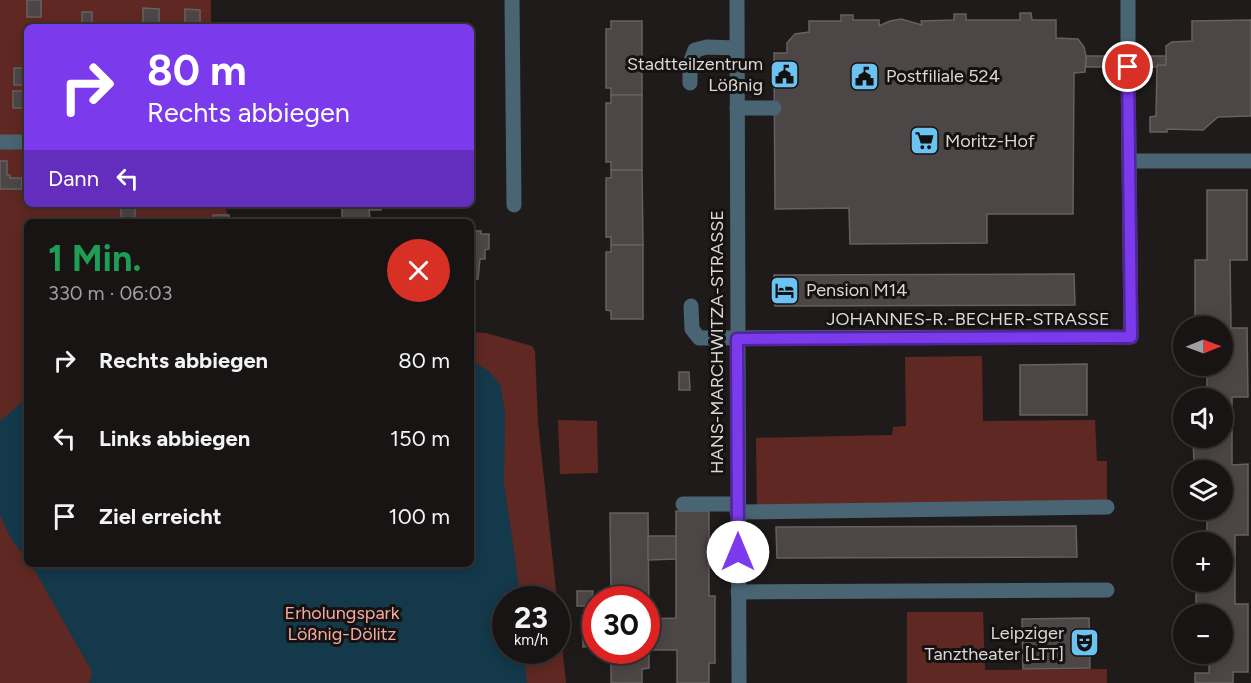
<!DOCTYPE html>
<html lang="de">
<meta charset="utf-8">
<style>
body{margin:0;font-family:Figtree,sans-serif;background:#252122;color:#f1f3f6;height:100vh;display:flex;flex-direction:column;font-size:22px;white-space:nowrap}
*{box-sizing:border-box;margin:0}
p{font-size:20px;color:#9f9ea0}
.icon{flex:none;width:33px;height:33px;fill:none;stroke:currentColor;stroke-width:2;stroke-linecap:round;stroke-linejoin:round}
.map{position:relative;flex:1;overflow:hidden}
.details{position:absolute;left:24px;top:219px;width:450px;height:348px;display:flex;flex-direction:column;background:#181414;border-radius:9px;box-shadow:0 3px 15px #0003,0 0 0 2px #363334}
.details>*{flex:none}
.top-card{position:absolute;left:24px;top:24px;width:450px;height:183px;border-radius:9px;box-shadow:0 3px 15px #0003,0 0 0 2px #363334;background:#7c3aed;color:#fff;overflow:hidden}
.needle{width:39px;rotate:89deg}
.controls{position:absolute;left:1173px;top:316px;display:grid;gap:12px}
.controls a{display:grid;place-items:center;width:60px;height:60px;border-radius:50%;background:#181414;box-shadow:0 3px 15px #0003,0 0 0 2px #363334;font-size:30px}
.speed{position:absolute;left:492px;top:586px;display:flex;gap:12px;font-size:30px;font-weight:700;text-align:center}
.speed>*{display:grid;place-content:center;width:78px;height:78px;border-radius:50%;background:#181414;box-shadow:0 3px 15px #0003,0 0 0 2px #363334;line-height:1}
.speed small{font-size:15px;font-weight:400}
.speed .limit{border:9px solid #d22;background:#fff;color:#111}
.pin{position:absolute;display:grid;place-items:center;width:51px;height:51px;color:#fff;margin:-26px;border:3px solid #fff;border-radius:50%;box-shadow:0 2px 6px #0007}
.me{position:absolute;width:66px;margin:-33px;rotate:0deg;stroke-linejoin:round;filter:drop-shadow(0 0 4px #0008)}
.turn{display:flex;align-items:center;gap:21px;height:126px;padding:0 24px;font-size:27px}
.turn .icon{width:78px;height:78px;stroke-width:2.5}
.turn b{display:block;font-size:42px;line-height:51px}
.then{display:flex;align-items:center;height:57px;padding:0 24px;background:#0003;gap:12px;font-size:22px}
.round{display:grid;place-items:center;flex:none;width:63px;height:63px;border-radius:32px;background:#252122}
.head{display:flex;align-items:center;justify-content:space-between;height:102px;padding:0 24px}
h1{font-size:36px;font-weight:700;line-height:45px;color:#1e9e55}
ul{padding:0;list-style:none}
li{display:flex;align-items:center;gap:18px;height:78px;padding:0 24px}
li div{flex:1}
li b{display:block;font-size:22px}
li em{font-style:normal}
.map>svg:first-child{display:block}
.green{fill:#602822;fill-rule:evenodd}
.water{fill:#13394b}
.building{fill:#4c4746;stroke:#666160;stroke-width:1.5}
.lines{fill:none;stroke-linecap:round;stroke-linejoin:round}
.minor{stroke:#496473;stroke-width:15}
.route-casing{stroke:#51269a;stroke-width:15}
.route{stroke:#7c3aed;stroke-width:10}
.labels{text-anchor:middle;stroke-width:6;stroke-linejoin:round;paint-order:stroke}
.poi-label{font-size:18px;fill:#dcd8d8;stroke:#171212;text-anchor:start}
.street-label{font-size:18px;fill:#dcd8d8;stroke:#171212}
.park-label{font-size:18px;fill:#f8aa9f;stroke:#171212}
</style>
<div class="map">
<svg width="1251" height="683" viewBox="0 0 1251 683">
<rect width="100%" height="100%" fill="#201b1b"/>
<g class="green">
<path d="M 0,0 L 211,0 L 211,27 L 27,27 L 27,204 L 225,204 L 229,222 L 27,222 L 27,564 L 471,564 L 471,332 L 486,333 L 532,346 L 535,351 L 538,423 L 566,683 L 0,683 ZM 506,600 L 556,600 L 556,651 L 506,651 Z"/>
<polygon points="982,356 983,421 1095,420 1097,461 1107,461 1107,507 757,512 756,438 892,435 893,427 906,426 905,357"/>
<polygon points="558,420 597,421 598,473 560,474"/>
<polygon points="907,612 983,612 985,670 1107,669 1107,683 907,683"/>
</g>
<g class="water">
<polygon points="471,360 490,372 501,386 505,413 504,484 515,557 520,600 506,600 506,651 524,651 527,683 89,683 92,672 39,578 30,564 471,564"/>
<polygon points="27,401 27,560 10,537 0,515 0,421 21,403"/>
</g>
<g class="building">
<rect x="27" y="0" width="14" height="17"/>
<polygon points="143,8 159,9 159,24 143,24"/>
<polygon points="185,9 200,10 200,27 185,26"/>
<rect x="82" y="12" width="10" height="15"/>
<polygon points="1020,13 1031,13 1032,20 1056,20 1056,38 1078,39 1084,47 1086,56 1085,72 1074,73 1073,214 987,214 987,243 850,244 849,208 775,209 774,53 787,53 787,43 795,34 809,32 809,21 841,21 841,15 853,15 853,20 879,20 879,26 890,21 901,19 922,25 921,21 954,20 954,14 966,14 966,20 1020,20"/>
<polygon points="1251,20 1251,116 1218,117 1203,130 1167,129 1167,132 1150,132 1150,117 1156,116 1157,65 1166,65 1166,46 1172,42 1192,41 1192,21"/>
<polygon points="611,21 642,21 642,95 611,95 611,88 606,88 606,29 611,29"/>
<rect x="251" y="24" width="76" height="3"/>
<polygon points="1086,56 1166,56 1166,65 1157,65 1157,67 1086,67"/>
<rect x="14" y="68" width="13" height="17"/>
<rect x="13" y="91" width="14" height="17"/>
<polygon points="611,95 642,95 642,170 611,170 611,162 606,162 606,103 611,103"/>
<polygon points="0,161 7,161 7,175 10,175 10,178 22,178 22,189 0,189"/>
<polygon points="611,170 642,170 643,245 611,245 611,237 606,237 606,178 611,178"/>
<polygon points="1207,190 1247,190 1247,260 1230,260 1231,328 1247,328 1248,397 1232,397 1232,465 1248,464 1248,535 1235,535 1235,604 1248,604 1248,672 1233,672 1233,683 1195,683 1195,673 1209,673 1209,654 1222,654 1222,615 1208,615 1208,604 1196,604 1196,582 1222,582 1222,543 1195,543 1195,536 1207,535 1207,510 1222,510 1222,471 1207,471 1207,465 1194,465 1193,438 1222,438 1222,399 1193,399 1207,398 1207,366 1222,366 1222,327 1195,327 1195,260 1207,260"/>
<rect x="121" y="204" width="14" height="16"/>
<polygon points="342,204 380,204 381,210 369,210 370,219 379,222 346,222 347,219 342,220"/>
<rect x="213" y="215" width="16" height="7"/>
<polygon points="471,231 481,231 481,234 489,234 489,249 485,250 485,259 480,259 478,279 471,279"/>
<polygon points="611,245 643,245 643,319 611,319 611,311 606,310 606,252 611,252"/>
<polygon points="1074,274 1075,305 775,306 774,275"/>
<polygon points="1087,364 1087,415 1020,415 1020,365"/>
<polygon points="679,372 689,372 690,390 679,390"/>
<polygon points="676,511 709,511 709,596 715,596 715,663 709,663 709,683 677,683 677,650 649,650 649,668 642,669 642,683 611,683 611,651 646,651 646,600 596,600 592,601 592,606 577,606 577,591 593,591 592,596 611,596 610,513 648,513 649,619 676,618"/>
<polygon points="1076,526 1077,557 777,558 776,527"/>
<polygon points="648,536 676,536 676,559 648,560"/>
<polygon points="1089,618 1090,668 1023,669 1022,619"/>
<polygon points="583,628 596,628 596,646 583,647"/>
</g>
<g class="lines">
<g class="minor">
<polyline points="512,0 514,205"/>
<polyline points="737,0 739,683"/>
<polyline points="1128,0 1128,56"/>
<polyline points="690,83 690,63 695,50 707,47 736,48"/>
<polyline points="737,108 774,108"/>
<polyline points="0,142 27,142"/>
<polyline points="1130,161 1251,161"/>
<polyline points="691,306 692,329 699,338 1131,337 1128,67"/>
<polyline points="683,504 737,504"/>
<polyline points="737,512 1107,507"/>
<polyline points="738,592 1107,590"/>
</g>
</g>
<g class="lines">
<defs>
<polyline id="route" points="738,552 737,339 1131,337 1128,67"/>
</defs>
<use href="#route" class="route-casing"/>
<use href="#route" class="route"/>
</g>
<defs>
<symbol id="civic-square" viewBox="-11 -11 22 22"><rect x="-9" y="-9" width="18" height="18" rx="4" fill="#6ac3f1" stroke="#171212"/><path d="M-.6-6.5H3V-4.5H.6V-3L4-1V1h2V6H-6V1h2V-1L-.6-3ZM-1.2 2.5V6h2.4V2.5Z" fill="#111"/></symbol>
<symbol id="supermarket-square" viewBox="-11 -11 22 22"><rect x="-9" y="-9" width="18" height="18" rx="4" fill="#6ac3f1" stroke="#171212"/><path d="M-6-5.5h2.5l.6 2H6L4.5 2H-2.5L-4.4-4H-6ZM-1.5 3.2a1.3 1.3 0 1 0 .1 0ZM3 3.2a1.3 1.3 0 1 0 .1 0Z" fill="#111"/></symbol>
<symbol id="hotel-square" viewBox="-11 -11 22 22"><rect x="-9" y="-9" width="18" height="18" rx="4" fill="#6ac3f1" stroke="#171212"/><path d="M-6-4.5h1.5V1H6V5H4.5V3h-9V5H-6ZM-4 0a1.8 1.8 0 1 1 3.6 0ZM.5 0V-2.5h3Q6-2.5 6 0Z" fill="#111"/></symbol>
<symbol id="theatre-square" viewBox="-11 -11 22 22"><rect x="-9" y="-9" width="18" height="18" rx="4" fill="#6ac3f1" stroke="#171212"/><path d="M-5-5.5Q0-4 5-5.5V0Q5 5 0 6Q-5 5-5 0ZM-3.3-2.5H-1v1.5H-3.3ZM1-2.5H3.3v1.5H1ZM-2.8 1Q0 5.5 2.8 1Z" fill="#111"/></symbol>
</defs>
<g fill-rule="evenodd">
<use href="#civic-square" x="768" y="58" width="33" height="33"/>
<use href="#civic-square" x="848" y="60" width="33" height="33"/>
<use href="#supermarket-square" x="908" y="124" width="33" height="33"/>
<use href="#hotel-square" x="768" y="274" width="33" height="33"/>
<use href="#theatre-square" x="1068" y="626" width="33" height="33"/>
</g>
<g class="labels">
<g class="poi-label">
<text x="763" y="70" text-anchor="end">Stadtteilzentrum<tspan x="763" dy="21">Lößnig</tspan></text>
<text x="886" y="82">Postfiliale 524</text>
<text x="945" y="147">Moritz-Hof</text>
<text x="806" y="296">Pension M14</text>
<text x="1064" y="639" text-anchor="end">Leipziger<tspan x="1064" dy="21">Tanztheater [LTT]</tspan></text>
</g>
<g class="street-label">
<text x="968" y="325">JOHANNES-R.-BECHER-STRASSE</text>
<text transform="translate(717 342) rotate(-90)" y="6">HANS-MARCHWITZA-STRASSE</text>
</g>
<g class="park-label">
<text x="342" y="619">Erholungspark<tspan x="342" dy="21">Lößnig-Dölitz</tspan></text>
</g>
</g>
</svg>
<div class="controls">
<a><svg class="needle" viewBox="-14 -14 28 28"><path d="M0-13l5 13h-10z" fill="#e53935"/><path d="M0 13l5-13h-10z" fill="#9f9ea0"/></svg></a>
<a><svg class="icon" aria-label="sound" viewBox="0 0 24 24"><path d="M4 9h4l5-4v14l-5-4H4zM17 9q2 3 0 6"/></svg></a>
<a><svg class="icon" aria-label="layers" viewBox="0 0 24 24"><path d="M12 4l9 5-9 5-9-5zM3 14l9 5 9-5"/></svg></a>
<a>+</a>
<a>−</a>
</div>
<div class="speed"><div>23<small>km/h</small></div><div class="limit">30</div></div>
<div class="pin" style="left:1128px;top:67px;background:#d93025"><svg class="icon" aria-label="arrive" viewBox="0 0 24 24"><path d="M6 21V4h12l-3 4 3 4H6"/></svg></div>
<svg class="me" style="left:738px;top:552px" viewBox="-20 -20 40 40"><circle r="19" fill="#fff"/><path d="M0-13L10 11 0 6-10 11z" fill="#7c3aed"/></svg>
<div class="top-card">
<div class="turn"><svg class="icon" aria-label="right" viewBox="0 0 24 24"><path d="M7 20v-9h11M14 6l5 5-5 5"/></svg><div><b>80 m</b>Rechts abbiegen</div></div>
<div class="then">Dann<svg class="icon" aria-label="left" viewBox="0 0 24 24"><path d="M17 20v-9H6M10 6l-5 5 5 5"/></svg></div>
</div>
<section class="details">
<div class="head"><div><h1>1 Min.</h1><p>330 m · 06:03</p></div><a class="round" style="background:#d93025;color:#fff"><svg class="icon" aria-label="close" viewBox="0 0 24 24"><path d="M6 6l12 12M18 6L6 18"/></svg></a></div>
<ul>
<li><svg class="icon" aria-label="right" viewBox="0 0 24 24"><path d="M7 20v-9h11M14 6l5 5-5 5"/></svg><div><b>Rechts abbiegen</b></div><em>80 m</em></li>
<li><svg class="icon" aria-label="left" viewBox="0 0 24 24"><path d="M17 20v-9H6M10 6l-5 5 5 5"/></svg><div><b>Links abbiegen</b></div><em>150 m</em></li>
<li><svg class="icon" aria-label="arrive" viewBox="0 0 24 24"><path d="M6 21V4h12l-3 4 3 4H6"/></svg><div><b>Ziel erreicht</b></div><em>100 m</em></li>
</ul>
</section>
</div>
